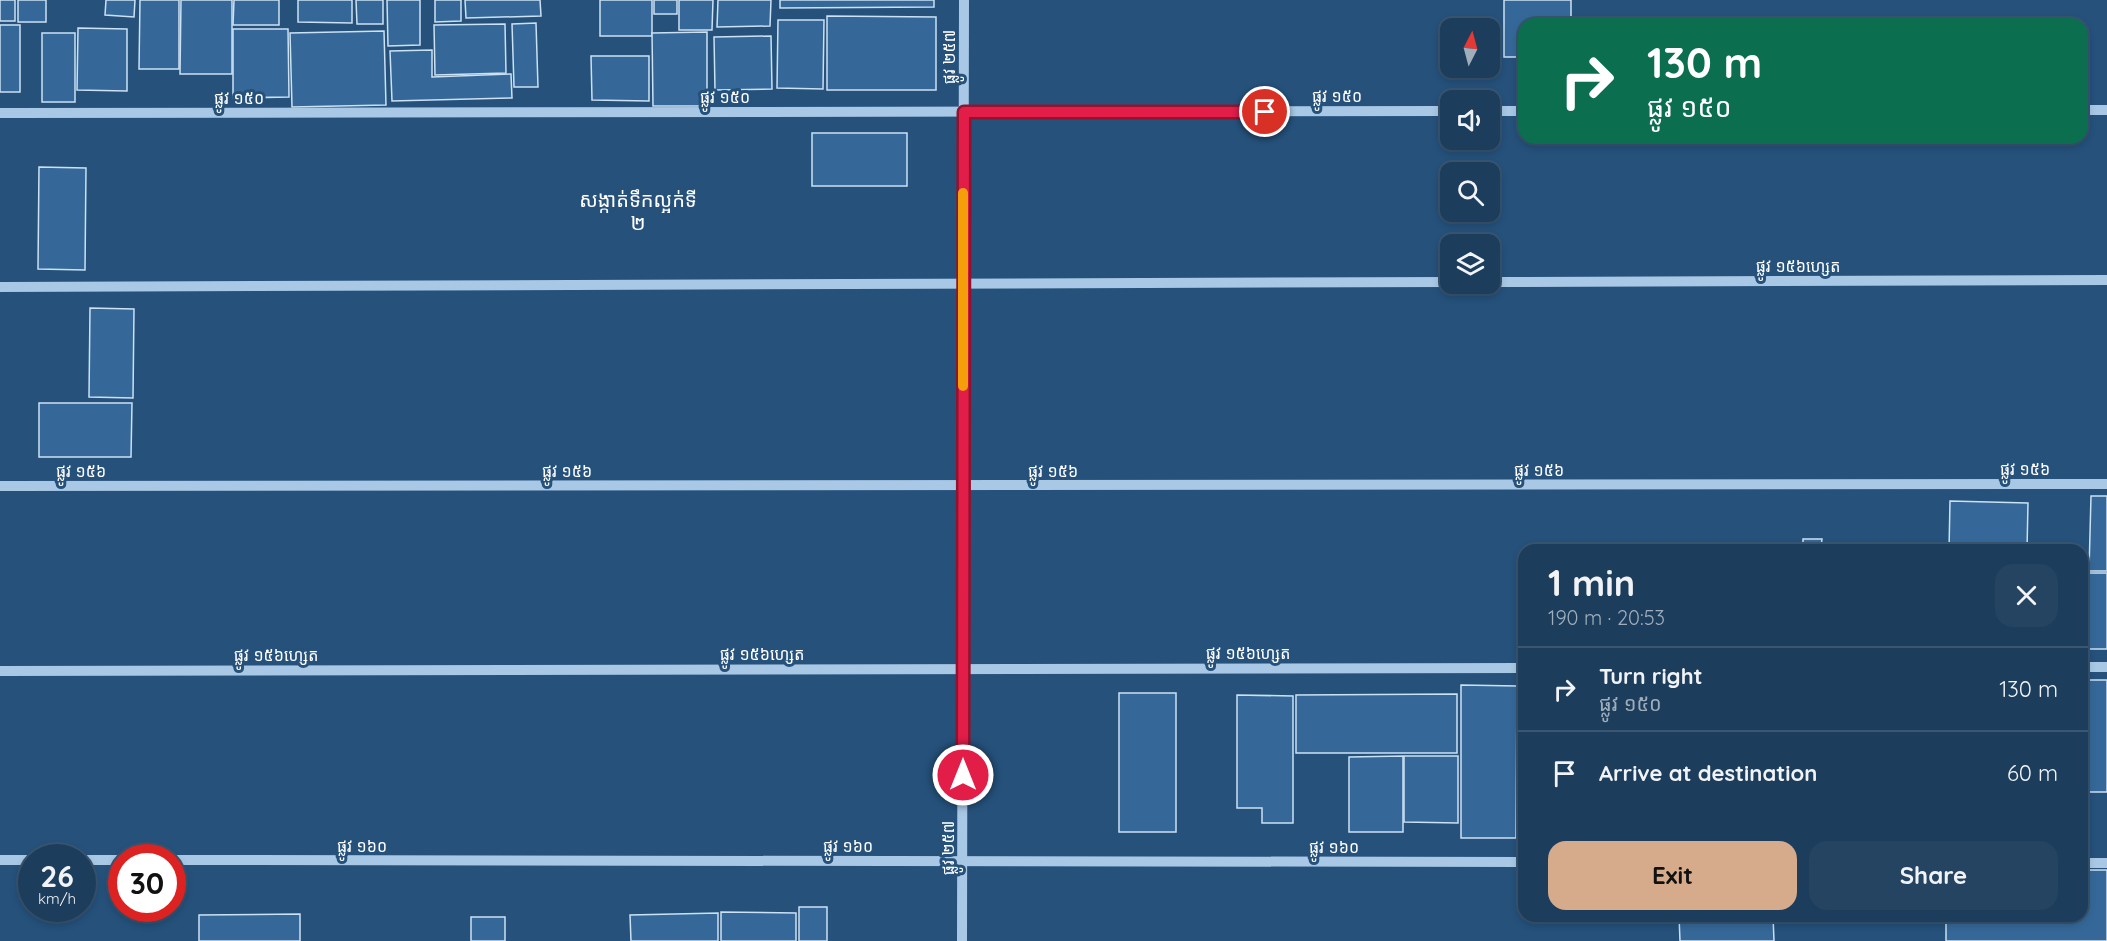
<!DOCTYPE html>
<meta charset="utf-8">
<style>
body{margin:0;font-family:Quicksand,"Noto Sans Khmer",sans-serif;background:#254462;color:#f1f3f6;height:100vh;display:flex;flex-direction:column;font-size:22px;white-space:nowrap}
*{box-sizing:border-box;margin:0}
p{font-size:20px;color:#a0aebb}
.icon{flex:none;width:33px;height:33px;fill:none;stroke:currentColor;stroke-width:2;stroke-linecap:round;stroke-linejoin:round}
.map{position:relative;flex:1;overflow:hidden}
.details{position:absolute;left:1518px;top:544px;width:570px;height:378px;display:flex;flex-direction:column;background:#1c3d5c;border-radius:18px;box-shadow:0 3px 9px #0003,0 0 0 2px #3a5672}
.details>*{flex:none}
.banner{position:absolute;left:1518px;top:18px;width:570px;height:126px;border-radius:18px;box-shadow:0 3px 9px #0003,0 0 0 2px #3a5672;background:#0b6e4f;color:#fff;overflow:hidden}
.needle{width:39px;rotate:6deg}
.buttons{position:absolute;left:1440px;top:18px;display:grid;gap:12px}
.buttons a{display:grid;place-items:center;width:60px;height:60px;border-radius:12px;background:#1c3d5c;box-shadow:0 3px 9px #0003,0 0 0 2px #3a5672;font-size:30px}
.speed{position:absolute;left:18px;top:844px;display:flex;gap:12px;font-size:30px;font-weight:700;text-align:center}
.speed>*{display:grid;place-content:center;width:78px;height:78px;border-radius:50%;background:#1c3d5c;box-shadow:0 3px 9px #0003,0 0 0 2px #3a5672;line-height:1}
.speed small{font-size:15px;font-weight:400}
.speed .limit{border:9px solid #d22;background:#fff;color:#111}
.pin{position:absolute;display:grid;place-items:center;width:51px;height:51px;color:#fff;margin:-26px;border:3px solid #fff;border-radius:50%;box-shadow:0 2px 6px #0007}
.me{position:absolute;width:66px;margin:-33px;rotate:0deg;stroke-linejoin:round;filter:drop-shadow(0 0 4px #0008)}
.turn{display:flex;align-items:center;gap:21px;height:126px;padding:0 30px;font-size:27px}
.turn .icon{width:78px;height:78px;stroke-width:2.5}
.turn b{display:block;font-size:42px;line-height:51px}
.round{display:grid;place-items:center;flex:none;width:63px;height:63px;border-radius:18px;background:#254462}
.overview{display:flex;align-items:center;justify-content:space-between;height:102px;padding:0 30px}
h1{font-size:36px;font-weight:700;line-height:45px}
.action{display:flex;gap:12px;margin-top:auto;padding:12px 30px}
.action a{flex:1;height:69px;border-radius:18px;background:#d6ab8b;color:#111;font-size:24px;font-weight:700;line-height:69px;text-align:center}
.action a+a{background:#254462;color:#f1f3f6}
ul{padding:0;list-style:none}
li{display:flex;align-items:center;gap:18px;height:84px;padding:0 30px;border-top:2px solid #3a5672}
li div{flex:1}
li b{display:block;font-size:22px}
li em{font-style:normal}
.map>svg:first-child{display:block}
.building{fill:#356898;stroke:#cbe1f4;stroke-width:1.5}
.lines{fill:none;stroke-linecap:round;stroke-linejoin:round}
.minor{stroke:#a8c8e5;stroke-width:10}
.route-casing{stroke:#92132f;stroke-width:15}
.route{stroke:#e11d48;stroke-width:10}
.slow{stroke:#f59e0b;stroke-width:10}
.labels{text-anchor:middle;stroke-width:6;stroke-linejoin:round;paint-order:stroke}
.street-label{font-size:16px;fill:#fff;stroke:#25517b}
.quarter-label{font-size:20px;fill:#fff;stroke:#25517b}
</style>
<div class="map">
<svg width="2107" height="941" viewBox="0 0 2107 941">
<rect width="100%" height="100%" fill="#25517b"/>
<g class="building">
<rect x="0" y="0" width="15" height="21"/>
<rect x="18" y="0" width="28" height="22"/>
<polygon points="106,0 135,0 134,17 105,15"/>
<polygon points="140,0 179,0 179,69 139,69"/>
<polygon points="181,0 232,0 232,74 180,74"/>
<polygon points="234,0 279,0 279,25 233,25"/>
<polygon points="298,0 352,0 352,23 298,22"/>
<polygon points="356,0 383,0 383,24 357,24"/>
<polygon points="387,0 420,0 420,45 388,46"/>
<polygon points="435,0 461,0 461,21 435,22"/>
<polygon points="465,0 540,0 541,16 466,18"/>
<rect x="600" y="0" width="52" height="36"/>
<rect x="654" y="0" width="23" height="14"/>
<polygon points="679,0 713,0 712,30 679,30"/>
<polygon points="718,0 771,0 770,26 717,27"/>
<polygon points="780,0 934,0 934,7 780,8"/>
<polygon points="1504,0 1571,0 1571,24 1524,24 1524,57 1504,57"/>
<polygon points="827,16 936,17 936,90 827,90"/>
<polygon points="778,20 824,20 823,89 777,88"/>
<polygon points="536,23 538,87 514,87 512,24"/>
<polygon points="505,24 506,73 435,75 434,25"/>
<rect x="0" y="25" width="20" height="67"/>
<polygon points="78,28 127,29 127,91 77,90"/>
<polygon points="233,29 288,29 289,97 233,98"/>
<polygon points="384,31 386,105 292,107 290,33"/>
<polygon points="707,32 707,106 653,106 652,33"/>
<rect x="42" y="33" width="33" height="69"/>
<polygon points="771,36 772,89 715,90 714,37"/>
<polygon points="432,50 432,77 511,74 512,98 392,101 390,51"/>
<polygon points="591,56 649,56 649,101 592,100"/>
<rect x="812" y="133" width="95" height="53"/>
<polygon points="39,167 86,168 85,270 38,269"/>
<polygon points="90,308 134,309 133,398 89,397"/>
<polygon points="39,403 132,403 131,457 39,457"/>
<polygon points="2091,496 2107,496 2107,571 2089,571"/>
<polygon points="1950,501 2028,503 2027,550 1949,550"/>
<polygon points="1803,539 1822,539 1821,547 1857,548 1857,550 1803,550"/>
<rect x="2082" y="573" width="25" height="76"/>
<rect x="2082" y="680" width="25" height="112"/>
<polygon points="1461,685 1517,686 1516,838 1461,838"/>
<rect x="1520" y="686" width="4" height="76"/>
<rect x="1119" y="693" width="57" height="139"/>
<polygon points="1457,694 1457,753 1296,753 1296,695"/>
<polygon points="1237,695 1293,696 1293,823 1262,823 1262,808 1237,808"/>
<polygon points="1403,756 1403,832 1349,832 1349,757"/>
<polygon points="1404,756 1458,756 1458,823 1404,822"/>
<polygon points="2082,870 2107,870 2107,941 1946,941 1946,916 2082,916"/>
<rect x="799" y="907" width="28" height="34"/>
<polygon points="721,912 796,913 796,941 721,941"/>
<polygon points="718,913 718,941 631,941 630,915"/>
<polygon points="300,914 300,941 199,941 199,915"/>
<polygon points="1679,916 1773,916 1774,941 1680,941"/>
<rect x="471" y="917" width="34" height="24"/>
</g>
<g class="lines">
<g class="minor">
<polyline points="2082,110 2107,110"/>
<polyline points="1490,111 1524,111"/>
<polyline points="0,113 1450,111"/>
<polyline points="1490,282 2107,280"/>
<polyline points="0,287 1450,282"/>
<polyline points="0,486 2107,484"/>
<polyline points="2082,667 2107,667"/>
<polyline points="0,671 1524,668"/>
<polyline points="0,860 32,860"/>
<polyline points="82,860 122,860"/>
<polyline points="172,860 1524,862"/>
<polyline points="2082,863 2107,863"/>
<polyline points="962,941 964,0"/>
</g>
</g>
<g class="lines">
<defs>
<polyline id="route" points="963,775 964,112 1265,112"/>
</defs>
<use href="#route" class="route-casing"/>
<use href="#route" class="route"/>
<polyline class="slow" points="963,386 963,193"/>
</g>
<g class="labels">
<g class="street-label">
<text transform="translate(949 57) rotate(-90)" y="6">ផ្លូវ ២៥៧</text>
<text x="1337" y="102">ផ្លូវ ១៥០</text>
<text x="725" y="103">ផ្លូវ ១៥០</text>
<text x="239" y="104">ផ្លូវ ១៥០</text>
<text x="1798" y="272">ផ្លូវ ១៥៦ហ្សេត</text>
<text x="2025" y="475">ផ្លូវ ១៥៦</text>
<text x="1539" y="476">ផ្លូវ ១៥៦</text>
<text x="81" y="477">ផ្លូវ ១៥៦</text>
<text x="567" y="477">ផ្លូវ ១៥៦</text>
<text x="1053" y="477">ផ្លូវ ១៥៦</text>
<text x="1248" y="659">ផ្លូវ ១៥៦ហ្សេត</text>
<text x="762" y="660">ផ្លូវ ១៥៦ហ្សេត</text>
<text x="276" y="661">ផ្លូវ ១៥៦ហ្សេត</text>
<text x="362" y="852">ផ្លូវ ១៦០</text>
<text x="848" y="852">ផ្លូវ ១៦០</text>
<text x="1334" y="853">ផ្លូវ ១៦០</text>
<text transform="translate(948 848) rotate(-90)" y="6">ផ្លូវ ២៥៧</text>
</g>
<g class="quarter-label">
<text x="638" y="207">សង្កាត់ទឹកល្អក់ទី<tspan x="638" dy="23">២</tspan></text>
</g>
</g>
</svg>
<div class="buttons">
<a><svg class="needle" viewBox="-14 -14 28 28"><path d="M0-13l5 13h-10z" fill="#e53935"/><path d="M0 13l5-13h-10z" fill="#a0aebb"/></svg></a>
<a><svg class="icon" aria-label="sound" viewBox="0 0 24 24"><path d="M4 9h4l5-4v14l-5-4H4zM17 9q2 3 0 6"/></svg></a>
<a><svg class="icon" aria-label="search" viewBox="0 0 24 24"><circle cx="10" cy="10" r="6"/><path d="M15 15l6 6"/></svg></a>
<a><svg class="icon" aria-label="layers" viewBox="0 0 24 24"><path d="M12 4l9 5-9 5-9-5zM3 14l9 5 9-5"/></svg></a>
</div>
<div class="speed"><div>26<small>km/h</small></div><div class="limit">30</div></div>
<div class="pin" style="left:1265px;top:112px;background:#d93025"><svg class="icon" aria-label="arrive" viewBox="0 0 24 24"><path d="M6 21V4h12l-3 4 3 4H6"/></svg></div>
<svg class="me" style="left:963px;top:775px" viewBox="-20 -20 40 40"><circle r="17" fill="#e11d48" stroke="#fff" stroke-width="3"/><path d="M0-11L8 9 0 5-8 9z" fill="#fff"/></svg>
<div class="banner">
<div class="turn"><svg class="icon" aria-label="right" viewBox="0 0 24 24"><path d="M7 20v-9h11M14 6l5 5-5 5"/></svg><div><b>130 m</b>ផ្លូវ ១៥០</div></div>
</div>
<section class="details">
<div class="overview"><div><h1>1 min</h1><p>190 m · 20:53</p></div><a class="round"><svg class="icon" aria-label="close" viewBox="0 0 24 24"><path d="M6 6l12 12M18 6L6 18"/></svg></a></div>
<ul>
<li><svg class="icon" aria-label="right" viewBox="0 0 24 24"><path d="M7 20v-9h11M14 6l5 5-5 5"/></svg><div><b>Turn right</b><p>ផ្លូវ ១៥០</p></div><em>130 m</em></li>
<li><svg class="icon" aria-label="arrive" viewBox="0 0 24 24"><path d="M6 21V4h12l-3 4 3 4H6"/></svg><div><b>Arrive at destination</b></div><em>60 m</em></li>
</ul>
<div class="action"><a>Exit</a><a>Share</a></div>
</section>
</div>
